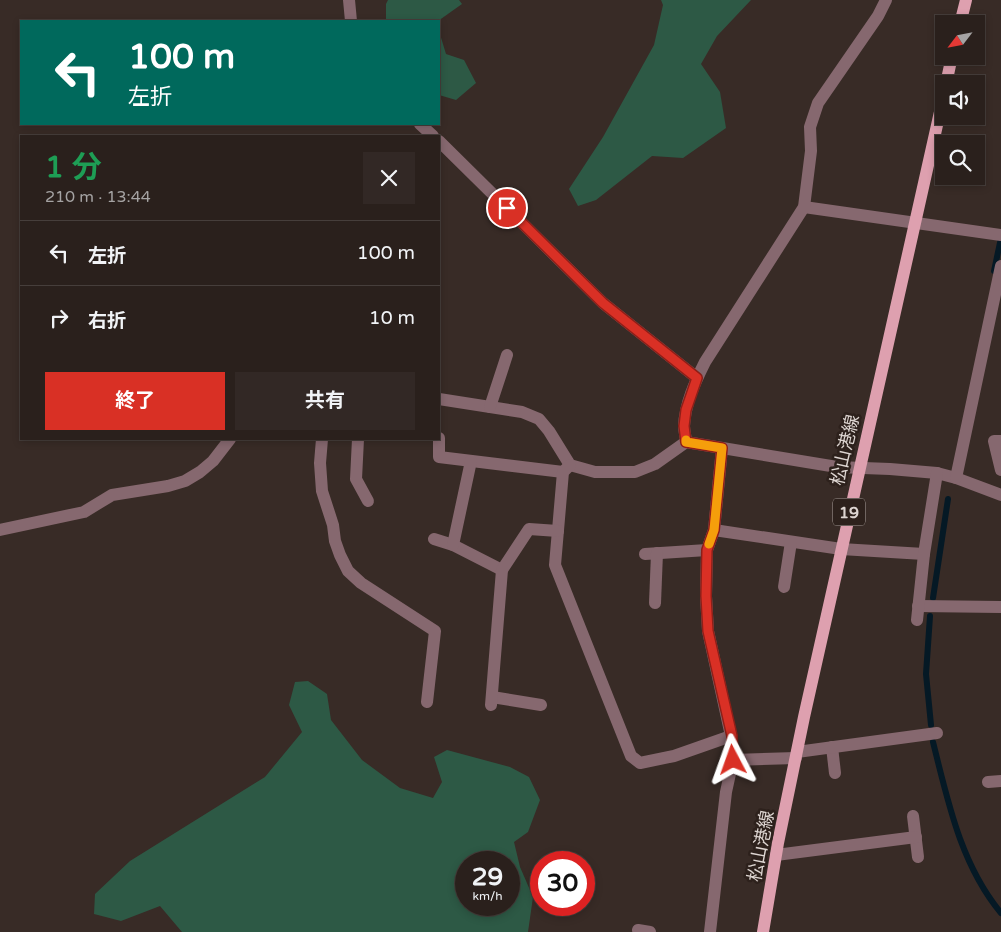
<!DOCTYPE html>
<html lang="ja">
<meta charset="utf-8">
<style>
body{margin:0;font-family:"Varela Round","Noto Sans JP",sans-serif;background:#322825;color:#f1f3f6;height:100vh;display:flex;flex-direction:column;font-size:19px;white-space:nowrap}
*{box-sizing:border-box;margin:0}
p{font-size:16px;color:#a5a3a3}
.icon{flex:none;width:28px;height:28px;fill:none;stroke:currentColor;stroke-width:2;stroke-linecap:round;stroke-linejoin:round}
.map{position:relative;flex:1;overflow:hidden}
.drawer{position:absolute;left:20px;top:135px;width:420px;height:305px;display:flex;flex-direction:column;background:#2a201c;border-radius:0px;box-shadow:0 2px 8px #0003,0 0 0 1px #463e3b}
.drawer>*{flex:none}
.hud{position:absolute;left:20px;top:20px;width:420px;height:105px;border-radius:0px;box-shadow:0 2px 8px #0003,0 0 0 1px #463e3b;background:#00695c;color:#fff;overflow:hidden}
.needle{width:32px;rotate:238deg}
.fabs{position:absolute;left:935px;top:15px;display:grid;gap:10px}
.fabs a{display:grid;place-items:center;width:50px;height:50px;border-radius:0px;background:#2a201c;box-shadow:0 2px 8px #0003,0 0 0 1px #463e3b;font-size:25px}
.speed{position:absolute;left:455px;top:851px;display:flex;gap:10px;font-size:25px;font-weight:700;text-align:center}
.speed>*{display:grid;place-content:center;width:65px;height:65px;border-radius:50%;background:#2a201c;box-shadow:0 2px 8px #0003,0 0 0 1px #463e3b;line-height:1}
.speed small{font-size:12px;font-weight:400}
.speed .limit{border:8px solid #d22;background:#fff;color:#111}
.pin{position:absolute;display:grid;place-items:center;width:42px;height:42px;color:#fff;margin:-21px;border:2px solid #fff;border-radius:50%;box-shadow:0 1px 5px #0007}
.me{position:absolute;width:55px;margin:-28px;rotate:356deg;stroke-linejoin:round;filter:drop-shadow(0 0 4px #0008)}
.turn{display:flex;align-items:center;gap:18px;height:105px;padding:0 25px;font-size:22px}
.turn .icon{width:65px;height:65px;stroke-width:2.5}
.turn b{display:block;font-size:35px;line-height:42px}
.round{display:grid;place-items:center;flex:none;width:52px;height:52px;border-radius:0px;background:#322825}
.summary{display:flex;align-items:center;justify-content:space-between;height:85px;padding:0 25px}
h1{font-size:30px;font-weight:700;line-height:38px;color:#1e9e55}
.button{display:flex;gap:10px;margin-top:auto;padding:10px 25px}
.button a{flex:1;height:58px;border-radius:0px;background:#d93025;color:#fff;font-size:20px;font-weight:700;line-height:58px;text-align:center}
.button a+a{background:#322825;color:#f1f3f6}
ul{padding:0;list-style:none}
li{display:flex;align-items:center;gap:15px;height:65px;padding:0 25px;border-top:1px solid #463e3b}
li div{flex:1}
li b{display:block;font-size:19px}
li em{font-style:normal}
.map>svg:first-child{display:block}
.green{fill:#2d5945;fill-rule:evenodd}
.lines{fill:none;stroke-linecap:round;stroke-linejoin:round}
.stream{stroke:#051925;stroke-width:6}
.minor{stroke:#86686f;stroke-width:12}
.major{stroke:#dea0af;stroke-width:12}
.route-casing{stroke:#8d1f18;stroke-width:12}
.route{stroke:#d93025;stroke-width:9}
.slow{stroke:#f59e0b;stroke-width:9}
.labels{text-anchor:middle;stroke-width:5;stroke-linejoin:round;paint-order:stroke}
.shield{fill:#2d211c;stroke:#a89f9b;stroke-width:1}
.shield-label{font-size:16px;font-weight:bold;fill:#ddd5d1}
.street-label{font-size:18px;fill:#ddd5d1;stroke:#2d211c}
</style>
<div class="map">
<svg width="1001" height="932" viewBox="0 0 1001 932">
<rect width="100%" height="100%" fill="#382b26"/>
<g class="green">
<polygon points="388,0 459,0 462,4 438,21 386,21 386,4"/>
<polygon points="661,0 751,0 717,36 701,64 720,92 726,128 683,158 652,156 596,200 578,206 569,189 603,137 654,45 663,5"/>
<polygon points="439,31 446,54 464,60 476,83 456,100 439,95"/>
<path d="M 308,681 L 327,694 L 331,720 L 362,760 L 400,788 L 433,798 L 442,782 L 434,757 L 447,750 L 510,767 L 529,777 L 540,800 L 528,832 L 514,842 L 520,867 L 533,897 L 528,932 L 182,932 L 160,906 L 121,921 L 94,914 L 95,894 L 130,861 L 265,777 L 302,732 L 289,705 L 295,682 ZM 509,862 L 509,905 L 466,905 L 466,862 Z"/>
</g>
<g class="lines">
<g class="stream">
<polyline points="994,271 1001,238"/>
<polyline points="933,598 948,499"/>
<polyline points="930,616 926,674 931,725"/>
<path d="M 933,742 C 948,802 961,865 1001,913"/>
</g>
<g class="minor">
<polyline points="349,0 351,21"/>
<polyline points="420,124 433,136"/>
<polyline points="439,141 603,303 697,378"/>
<polyline points="804,207 1001,235"/>
<polyline points="439,399 522,412 539,419 549,431 570,465 595,472 635,472 655,464 686,442 837,467 890,469 937,473 956,478 1001,495"/>
<polyline points="490,407 507,355"/>
<polyline points="439,438 439,457 563,472"/>
<polyline points="322,439 320,463 322,491 333,525 335,541 340,555 348,571 361,583 435,631 427,702"/>
<polyline points="358,439 356,479 368,501"/>
<polyline points="1001,441 994,441 1001,470"/>
<path d="M 686,442 C 686,437 684,431 684,426 C 685,404 695,382 705,362 L 804,207 L 811,151 L 810,127 L 818,103 L 878,16 L 886,0"/>
<polyline points="570,465 563,472 555,565 631,756 640,763 674,756 731,736"/>
<polyline points="956,478 1001,266"/>
<polyline points="0,530 84,512 112,495 168,486 185,481 200,472 213,461 230,439"/>
<polyline points="714,530 841,549 924,554"/>
<polyline points="434,539 453,545 502,570"/>
<polyline points="453,545 471,461"/>
<polyline points="645,554 707,550"/>
<polyline points="784,587 791,542"/>
<polyline points="655,603 657,553"/>
<polyline points="918,606 1001,607"/>
<polyline points="917,620 924,554 937,473"/>
<polyline points="492,697 541,705"/>
<polyline points="491,705 502,570 529,529 558,531"/>
<polyline points="832,747 835,773"/>
<polyline points="797,752 937,733"/>
<polyline points="733,760 796,758"/>
<polyline points="988,782 1001,781"/>
<polyline points="913,816 918,857"/>
<polyline points="776,855 916,837"/>
<polyline points="638,930 650,932"/>
<polyline points="710,932 726,792 733,760 731,736 708,631 706,596 707,550 714,530 722,448"/>
</g>
<g class="major">
<polyline points="960,24 966,0"/>
<polyline points="946,84 952,56"/>
<polyline points="763,932 778,843 804,717 944,94"/>
</g>
</g>
<g class="lines">
<defs>
<polyline id="route" points="507,208 603,303 697,378 686,410 684,426 686,442 722,448 714,530 707,550 706,596 708,631 732,736 733,760"/>
</defs>
<use href="#route" class="route-casing"/>
<use href="#route" class="route"/>
<polyline class="slow" points="686,440 686,442 722,448 714,530 709,544"/>
</g>
<g class="labels">
<rect class="shield" x="833" y="498.5" width="32" height="27" rx="4"/>
<g class="shield-label">
<text x="849" y="518">19</text>
</g>
<g class="street-label">
<text transform="translate(845 450) rotate(-77)" y="6">松山港線</text>
<text transform="translate(761 846) rotate(-79)" y="6">松山港線</text>
</g>
</g>
</svg>
<div class="fabs">
<a><svg class="needle" viewBox="-14 -14 28 28"><path d="M0-13l5 13h-10z" fill="#e53935"/><path d="M0 13l5-13h-10z" fill="#a5a3a3"/></svg></a>
<a><svg class="icon" aria-label="sound" viewBox="0 0 24 24"><path d="M4 9h4l5-4v14l-5-4H4zM17 9q2 3 0 6"/></svg></a>
<a><svg class="icon" aria-label="search" viewBox="0 0 24 24"><circle cx="10" cy="10" r="6"/><path d="M15 15l6 6"/></svg></a>
</div>
<div class="speed"><div>29<small>km/h</small></div><div class="limit">30</div></div>
<div class="pin" style="left:507px;top:208px;background:#d93025"><svg class="icon" aria-label="arrive" viewBox="0 0 24 24"><path d="M6 21V4h12l-3 4 3 4H6"/></svg></div>
<svg class="me" style="left:733px;top:760px" viewBox="-20 -20 40 40"><path d="M0-17L14 15 0 8-14 15z" fill="#d93025" stroke="#fff" stroke-width="4"/></svg>
<div class="hud">
<div class="turn"><svg class="icon" aria-label="left" viewBox="0 0 24 24"><path d="M17 20v-9H6M10 6l-5 5 5 5"/></svg><div><b>100 m</b>左折</div></div>
</div>
<section class="drawer">
<div class="summary"><div><h1>1 分</h1><p>210 m · 13:44</p></div><a class="round"><svg class="icon" aria-label="close" viewBox="0 0 24 24"><path d="M6 6l12 12M18 6L6 18"/></svg></a></div>
<ul>
<li><svg class="icon" aria-label="left" viewBox="0 0 24 24"><path d="M17 20v-9H6M10 6l-5 5 5 5"/></svg><div><b>左折</b></div><em>100 m</em></li>
<li><svg class="icon" aria-label="right" viewBox="0 0 24 24"><path d="M7 20v-9h11M14 6l5 5-5 5"/></svg><div><b>右折</b></div><em>10 m</em></li>
</ul>
<div class="button"><a>終了</a><a>共有</a></div>
</section>
</div>
